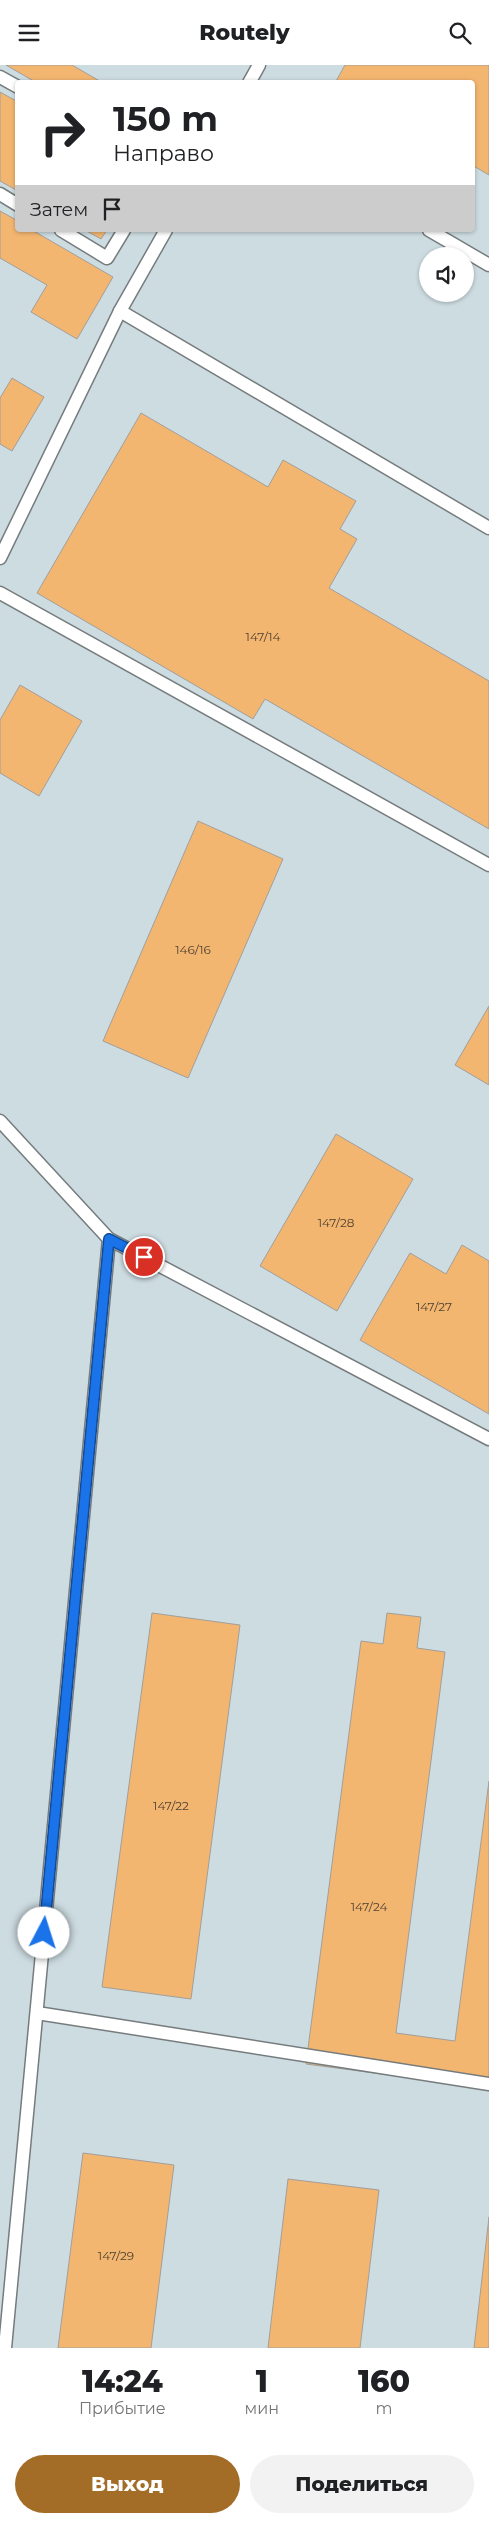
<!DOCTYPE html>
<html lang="ru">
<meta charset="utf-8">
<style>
body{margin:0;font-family:Montserrat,sans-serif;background:#f2f2f2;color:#202124;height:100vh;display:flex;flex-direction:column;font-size:19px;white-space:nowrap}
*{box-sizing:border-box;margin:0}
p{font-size:16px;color:#757577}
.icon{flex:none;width:28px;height:28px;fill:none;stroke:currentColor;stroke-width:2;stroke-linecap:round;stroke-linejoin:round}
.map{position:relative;height:2283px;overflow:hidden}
.sheet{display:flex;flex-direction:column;background:#fff;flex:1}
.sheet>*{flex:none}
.guide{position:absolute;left:15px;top:15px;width:460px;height:152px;border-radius:5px;box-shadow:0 1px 4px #0004;background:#fff;color:#202124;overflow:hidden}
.buttons{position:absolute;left:419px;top:182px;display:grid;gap:10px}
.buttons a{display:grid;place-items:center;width:55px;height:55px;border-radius:50%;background:#fff;box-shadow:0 1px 4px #0004;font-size:25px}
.pin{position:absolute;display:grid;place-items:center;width:42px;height:42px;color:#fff;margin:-21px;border:2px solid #fff;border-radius:50%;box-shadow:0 1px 5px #0007}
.me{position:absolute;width:55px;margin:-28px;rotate:5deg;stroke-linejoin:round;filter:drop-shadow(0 0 4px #0008)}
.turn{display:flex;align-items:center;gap:18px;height:105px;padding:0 15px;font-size:22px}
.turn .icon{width:65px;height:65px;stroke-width:2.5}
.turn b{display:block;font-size:35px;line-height:42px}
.then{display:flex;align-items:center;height:48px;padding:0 15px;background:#0003;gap:10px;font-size:19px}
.eta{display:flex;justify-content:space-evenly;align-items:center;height:85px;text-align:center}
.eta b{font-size:30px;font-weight:800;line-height:35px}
.primary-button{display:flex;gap:10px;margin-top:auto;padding:10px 15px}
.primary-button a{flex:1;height:58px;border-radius:30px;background:#a36c27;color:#fff;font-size:20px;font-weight:800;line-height:58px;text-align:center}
.primary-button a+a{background:#f2f2f2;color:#202124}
header{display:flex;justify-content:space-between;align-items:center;height:65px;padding:0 15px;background:#fff;font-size:22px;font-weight:800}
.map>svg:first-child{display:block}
.built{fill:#cddce1;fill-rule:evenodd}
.building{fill:#f3b671;stroke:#a29e9a}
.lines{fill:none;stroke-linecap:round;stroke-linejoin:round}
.lane-casing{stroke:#767c7e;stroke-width:15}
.lane{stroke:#fff;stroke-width:12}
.route-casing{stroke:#114b97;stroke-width:12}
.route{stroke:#1a73e8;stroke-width:9}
.labels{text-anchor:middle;stroke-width:4;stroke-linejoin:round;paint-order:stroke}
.number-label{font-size:12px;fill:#504231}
</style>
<header><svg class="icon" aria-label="menu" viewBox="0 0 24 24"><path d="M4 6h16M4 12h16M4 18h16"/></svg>Routely<svg class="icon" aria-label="search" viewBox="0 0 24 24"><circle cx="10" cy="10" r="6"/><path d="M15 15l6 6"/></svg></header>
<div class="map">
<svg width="489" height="2283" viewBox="0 0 489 2283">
<rect width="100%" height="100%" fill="#dfe6e8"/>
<path class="built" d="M 0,0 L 489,0 L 489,2283 L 0,2283 ZM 18,18 L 472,18 L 472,165 L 18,165 ZM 428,191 L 465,191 L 465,229 L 428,229 Z"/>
<g class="building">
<polygon points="6,0 72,0 103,18 37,18"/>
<polygon points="345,0 489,0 489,110 472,100 472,18 335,18"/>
<polygon points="0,27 18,37 18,126 0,116"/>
<polygon points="0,146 18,156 18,165 32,165 113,212 77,274 31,247 47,220 0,193"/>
<polygon points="85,165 107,165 101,174"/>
<polygon points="12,313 44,332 12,386 0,379 0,333"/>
<polygon points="141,348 268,422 283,395 356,436 340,464 357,474 329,523 489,616 489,764 265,634 253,654 37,528"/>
<polygon points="20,620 82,656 39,731 0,708 0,655"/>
<polygon points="198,756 283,794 188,1013 103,976"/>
<polygon points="489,941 489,1020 455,1000"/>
<polygon points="336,1069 413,1114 337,1246 260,1201"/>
<polygon points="462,1180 489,1196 489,1349 360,1275 410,1188 446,1209"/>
<polygon points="152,1548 240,1560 191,1934 102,1922"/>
<polygon points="387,1548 421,1552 417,1583 445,1587 396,1968 455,1976 489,1716 489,2023 306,1999 361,1576 383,1579"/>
<polygon points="83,2088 174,2100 151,2283 58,2283"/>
<polygon points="288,2114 379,2125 360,2283 268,2283"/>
<polygon points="489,2152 489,2283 474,2283"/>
</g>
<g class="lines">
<defs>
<g id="lane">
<polyline points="0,12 18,22"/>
<polyline points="249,18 259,0"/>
<polyline points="0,129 18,140"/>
<polyline points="61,165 107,193 124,165"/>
<polyline points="429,165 489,200"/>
<polyline points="120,246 489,463"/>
<polyline points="0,493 120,246 166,165"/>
<polyline points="0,528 489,800"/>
<polyline points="0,1056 109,1174 489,1374"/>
<polyline points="37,1948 489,2019"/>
<polyline points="5,2283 109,1174"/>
</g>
</defs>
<use href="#lane" class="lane-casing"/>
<use href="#lane" class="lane"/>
</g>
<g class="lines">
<defs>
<polyline id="route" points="44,1868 109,1174 144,1192"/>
</defs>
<use href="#route" class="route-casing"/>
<use href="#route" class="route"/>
</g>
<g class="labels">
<g class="number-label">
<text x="263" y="576">147/14</text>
<text x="193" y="889">146/16</text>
<text x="336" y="1162">147/28</text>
<text x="434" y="1246">147/27</text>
<text x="171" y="1745">147/22</text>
<text x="369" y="1846">147/24</text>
<text x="116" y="2195">147/29</text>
</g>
</g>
</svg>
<div class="buttons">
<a><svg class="icon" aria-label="sound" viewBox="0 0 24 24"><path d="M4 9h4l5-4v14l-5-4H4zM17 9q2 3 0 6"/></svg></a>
</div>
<div class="pin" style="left:144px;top:1192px;background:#d93025"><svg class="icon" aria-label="arrive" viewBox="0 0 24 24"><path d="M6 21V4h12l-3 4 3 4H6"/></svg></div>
<svg class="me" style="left:44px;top:1868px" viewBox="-20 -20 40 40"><circle r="19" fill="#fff"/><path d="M0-13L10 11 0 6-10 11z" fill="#1a73e8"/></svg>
<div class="guide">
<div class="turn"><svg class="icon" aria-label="right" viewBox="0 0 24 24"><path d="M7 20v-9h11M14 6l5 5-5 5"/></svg><div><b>150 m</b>Направо</div></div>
<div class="then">Затем<svg class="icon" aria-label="arrive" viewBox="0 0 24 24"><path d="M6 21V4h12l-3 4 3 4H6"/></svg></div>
</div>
</div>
<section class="sheet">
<div class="eta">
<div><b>14:24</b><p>Прибытие</p></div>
<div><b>1</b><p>мин</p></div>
<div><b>160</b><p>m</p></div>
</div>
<div class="primary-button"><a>Выход</a><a>Поделиться</a></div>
</section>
